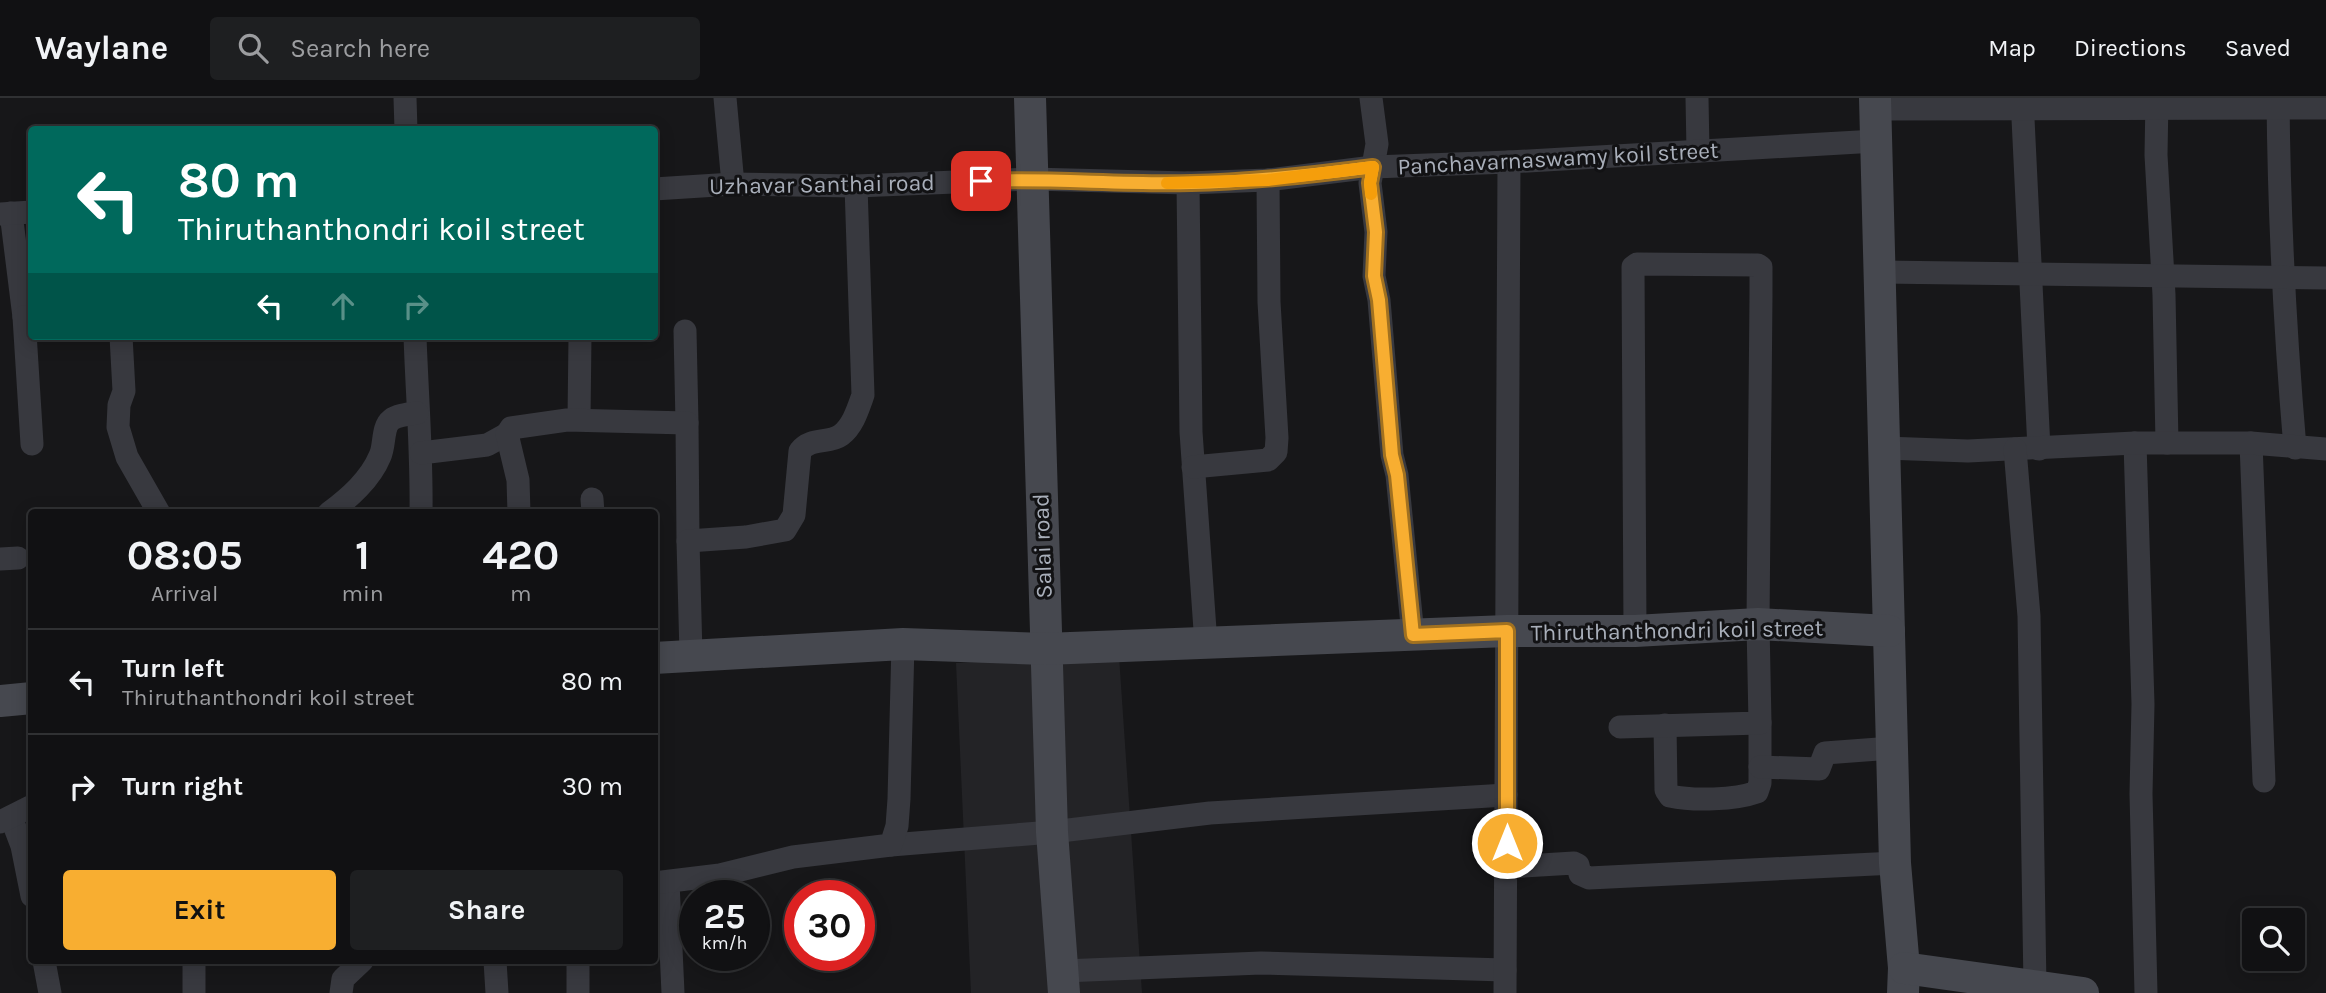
<!DOCTYPE html>
<style>
body{margin:0;font-family:Karla,sans-serif;background:#1e1f21;color:#f1f3f6;height:100vh;display:flex;flex-direction:column;font-size:26px;white-space:nowrap}
*{box-sizing:border-box;margin:0}
p{font-size:23px;color:#9c9da0}
.icon{flex:none;width:38px;height:38px;fill:none;stroke:currentColor;stroke-width:2;stroke-linecap:round;stroke-linejoin:round}
.map{position:relative;flex:1;overflow:hidden}
.panel{position:absolute;left:28px;top:411px;width:630px;height:455px;display:flex;flex-direction:column;background:#111113;border-radius:7px;box-shadow:0 4px 18px #0003,0 0 0 2px #303133}
.panel>*{flex:none}
.guide{position:absolute;left:28px;top:28px;width:630px;height:214px;border-radius:7px;box-shadow:0 4px 18px #0003,0 0 0 2px #303133;background:#00695c;color:#fff;overflow:hidden}
.controls{position:absolute;left:2242px;top:810px;display:grid;gap:14px}
.controls a{display:grid;place-items:center;width:63px;height:63px;border-radius:7px;background:#111113;box-shadow:0 4px 18px #0003,0 0 0 2px #303133;font-size:35px}
.speed{position:absolute;left:679px;top:782px;display:flex;gap:14px;font-size:35px;font-weight:700;text-align:center}
.speed>*{display:grid;place-content:center;width:91px;height:91px;border-radius:50%;background:#111113;box-shadow:0 4px 18px #0003,0 0 0 2px #303133;line-height:1}
.speed small{font-size:18px;font-weight:400}
.speed .limit{border:10px solid #d22;background:#fff;color:#111}
.pin{position:absolute;display:grid;place-items:center;width:60px;height:60px;color:#fff;margin:-30px;border-radius:14px;box-shadow:0 4px 10px #0006}
.me{position:absolute;width:77px;margin:-38px;rotate:0deg;stroke-linejoin:round;filter:drop-shadow(0 0 5px #0008)}
.turn{display:flex;align-items:center;gap:24px;height:147px;padding:0 35px;font-size:32px}
.turn .icon{width:91px;height:91px;stroke-width:2.5}
.turn b{display:block;font-size:49px;line-height:60px}
.lanes{display:flex;align-items:center;height:66px;padding:0 35px;background:#0003;justify-content:center;gap:35px;direction:ltr}
.lanes .off{opacity:.35}
.eta{display:flex;justify-content:space-evenly;align-items:center;height:119px;text-align:center}
.eta b{font-size:42px;font-weight:700;line-height:49px}
.button{display:flex;gap:14px;margin-top:auto;padding:14px 35px}
.button a{flex:1;height:80px;border-radius:7px;background:#f8ae31;color:#111;font-size:28px;font-weight:700;line-height:80px;text-align:center}
.button a+a{background:#1e1f21;color:#f1f3f6}
ul{padding:0;list-style:none}
li{display:flex;align-items:center;gap:21px;height:105px;padding:0 35px;border-top:2px solid #303133}
li div{flex:1}
li b{display:block;font-size:26px}
li em{font-style:normal}
header{display:flex;align-items:center;gap:42px;box-sizing:border-box;height:98px;padding:0 35px;background:#111113;border-bottom:2px solid #303133}
header strong{font-size:33px}
nav{display:flex;gap:38px;margin-inline-start:auto;font-size:24px}
.search{width:490px;height:63px;background:#1e1f21;display:flex;align-items:center;gap:18px;box-sizing:border-box;padding:0 24px;border-radius:7px;color:#9c9da0;font-size:26px}
.map>svg:first-child{display:block}
.built{fill:#232326}
.lines{fill:none;stroke-linecap:round;stroke-linejoin:round}
.street{stroke:#38393f;stroke-width:23}
.secondary{stroke:#46484f;stroke-width:32}
.route-casing{stroke:#a17120;stroke-width:18}
.route{stroke:#f8ae31;stroke-width:12}
.slow{stroke:#f59e0b;stroke-width:12}
.labels{text-anchor:middle;stroke-width:6;stroke-linejoin:round;paint-order:stroke}
.street-label{font-size:23px;fill:#a9afba;stroke:#121214}
</style>
<header>
<strong>Waylane</strong>
<div class="search"><svg class="icon" aria-label="search" viewBox="0 0 24 24"><circle cx="10" cy="10" r="6"/><path d="M15 15l6 6"/></svg>Search here</div>
<nav><a>Map</a><a>Directions</a><a>Saved</a></nav>
</header>
<div class="map">
<svg width="2326" height="895" viewBox="0 0 2326 895">
<rect width="100%" height="100%" fill="#171719"/>
<polygon class="built" points="1119,558 1142,895 971,895 956,565"/>
<g class="lines">
<g class="street">
<polyline points="405,0 406,32"/>
<polyline points="725,0 733,86"/>
<polyline points="1371,0 1377,46 1370,85 1376,134 1374,178 1379,202 1392,357 1397,377 1413,537"/>
<polyline points="1697,0 1698,53"/>
<polyline points="2022,0 2039,351"/>
<polyline points="2157,0 2156,57 2164,197 2167,345"/>
<path d="M 2278,0 C 2279,117 2285,233 2295,350"/>
<polyline points="1876,11 2326,10"/>
<polyline points="1188,85 1191,334 1206,546"/>
<polyline points="654,91 733,86 856,88 1031,81 1188,85 1268,82 1373,69 1509,64 1876,43"/>
<polyline points="11,115 24,219 32,220"/>
<polyline points="0,116 32,114"/>
<polyline points="1881,174 2326,180"/>
<polyline points="24,219 32,346"/>
<polyline points="685,233 687,325"/>
<polyline points="121,238 124,293 119,307 118,329 127,359 159,415"/>
<path d="M 415,238 C 417,297 422,356 421,415"/>
<polyline points="579,321 580,238"/>
<polyline points="2135,345 2143,606 2141,696 2146,895"/>
<polyline points="2251,345 2264,683"/>
<polyline points="1885,350 1968,353 2135,345 2251,345 2326,351"/>
<polyline points="2015,351 2029,518 2035,889"/>
<polyline points="421,355 487,347 507,336"/>
<polyline points="1193,369 1268,362 1276,354 1277,340 1269,204 1268,82"/>
<polyline points="592,401 593,415"/>
<path d="M 329,415 C 349,400 370,382 380,358 C 385,348 382,329 391,322 C 397,317 409,316 417,315"/>
<polyline points="519,415 518,382 507,336 511,330 567,322 687,325 688,443"/>
<polyline points="0,461 18,460"/>
<path d="M 691,557 L 688,443 L 746,439 L 785,432 L 794,417 L 800,353 C 811,339 829,346 841,337 C 853,328 858,311 863,297 L 856,88"/>
<path d="M 1665,627 L 1666,692 L 1670,698 C 1693,703 1735,702 1757,694 L 1760,685 L 1760,625"/>
<polyline points="1620,629 1760,625 1758,526 1761,196 1761,169 1758,167 1637,166 1633,169 1635,533"/>
<polyline points="1760,669 1819,671 1825,655 1892,650"/>
<polyline points="11,719 22,748 32,798"/>
<polyline points="0,724 32,708"/>
<polyline points="891,747 1052,734 1210,715 1506,697"/>
<polyline points="1507,769 1574,765 1578,767 1580,776 1589,780 1895,765"/>
<polyline points="668,784 673,895"/>
<polyline points="654,785 720,777 793,759 891,747 897,728 899,701 903,546"/>
<polyline points="44,863 50,895"/>
<polyline points="194,863 194,895"/>
<polyline points="495,863 497,895"/>
<polyline points="1063,873 1261,865 1505,872"/>
<polyline points="341,895 343,881 362,863"/>
<polyline points="578,895 578,863"/>
<polyline points="1505,895 1509,64"/>
</g>
<g class="secondary">
<polyline points="1030,0 1052,734 1064,895"/>
<polyline points="1875,0 1895,765 1904,870 1903,895"/>
<polyline points="654,560 903,546 1045,551 1507,533 1635,533 1758,526 1889,533"/>
<polyline points="0,603 32,600"/>
<polyline points="1904,870 2083,895"/>
</g>
</g>
<g class="lines">
<defs>
<path id="route" d="M 981,83 C 1051,80 1121,87 1191,85 C 1252,84 1312,77 1373,69 L 1370,85 L 1376,134 L 1374,178 L 1379,202 L 1392,357 L 1397,377 L 1413,537 L 1507,533 L 1507,745"/>
</defs>
<use href="#route" class="route-casing"/>
<use href="#route" class="route"/>
<polyline class="slow" points="1167,85 1268,82 1373,69 1370,85 1371,96"/>
</g>
<g class="labels">
<g class="street-label">
<text transform="translate(1558 60) rotate(-3)" y="8">Panchavarnaswamy koil street</text>
<text transform="translate(822 86) rotate(-1)" y="8">Uzhavar Santhai road</text>
<text transform="translate(1042 448) rotate(-92)" y="8">Salai road</text>
<text transform="translate(1677 532) rotate(-1)" y="8">Thiruthanthondri koil street</text>
</g>
</g>
</svg>
<div class="controls">
<a><svg class="icon" aria-label="search" viewBox="0 0 24 24"><circle cx="10" cy="10" r="6"/><path d="M15 15l6 6"/></svg></a>
</div>
<div class="speed"><div>25<small>km/h</small></div><div class="limit">30</div></div>
<div class="pin" style="left:981px;top:83px;background:#d93025"><svg class="icon" aria-label="arrive" viewBox="0 0 24 24"><path d="M6 21V4h12l-3 4 3 4H6"/></svg></div>
<svg class="me" style="left:1507px;top:745px" viewBox="-20 -20 40 40"><circle r="17" fill="#f8ae31" stroke="#fff" stroke-width="3"/><path d="M0-11L8 9 0 5-8 9z" fill="#fff"/></svg>
<div class="guide">
<div class="turn"><svg class="icon" aria-label="left" viewBox="0 0 24 24"><path d="M17 20v-9H6M10 6l-5 5 5 5"/></svg><div><b>80 m</b>Thiruthanthondri koil street</div></div>
<div class="lanes"><svg class="icon" aria-label="left" viewBox="0 0 24 24"><path d="M17 20v-9H6M10 6l-5 5 5 5"/></svg><svg class="icon off" aria-label="ahead" viewBox="0 0 24 24"><path d="M12 20V5M6 11l6-6 6 6"/></svg><svg class="icon off" aria-label="right" viewBox="0 0 24 24"><path d="M7 20v-9h11M14 6l5 5-5 5"/></svg></div>
</div>
<section class="panel">
<div class="eta">
<div><b>08:05</b><p>Arrival</p></div>
<div><b>1</b><p>min</p></div>
<div><b>420</b><p>m</p></div>
</div>
<ul>
<li><svg class="icon" aria-label="left" viewBox="0 0 24 24"><path d="M17 20v-9H6M10 6l-5 5 5 5"/></svg><div><b>Turn left</b><p>Thiruthanthondri koil street</p></div><em>80 m</em></li>
<li><svg class="icon" aria-label="right" viewBox="0 0 24 24"><path d="M7 20v-9h11M14 6l5 5-5 5"/></svg><div><b>Turn right</b></div><em>30 m</em></li>
</ul>
<div class="button"><a>Exit</a><a>Share</a></div>
</section>
</div>
